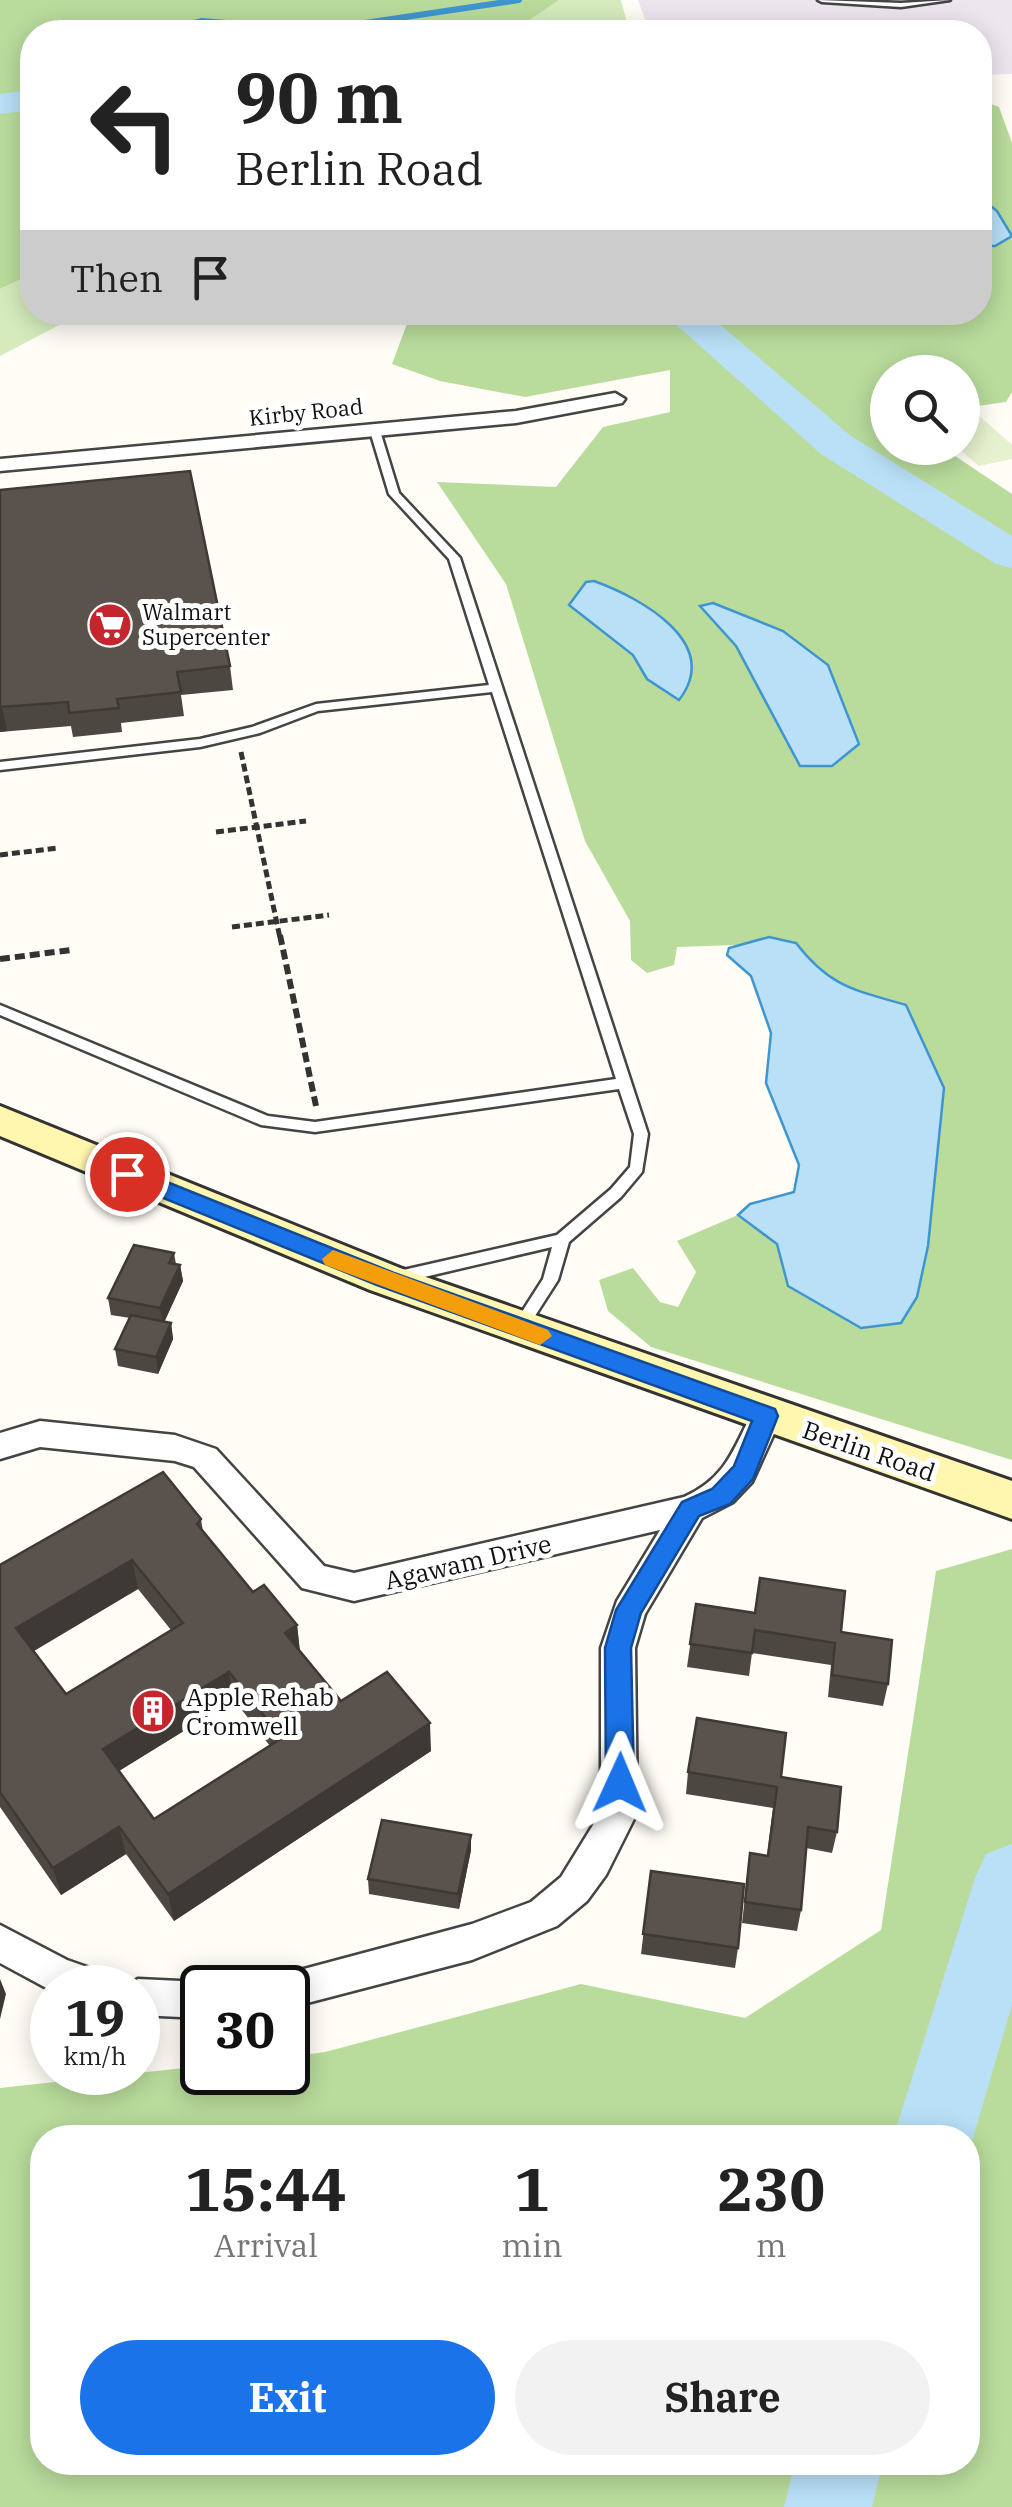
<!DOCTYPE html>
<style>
body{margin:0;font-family:"IBM Plex Serif",serif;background:#f2f2f2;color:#222;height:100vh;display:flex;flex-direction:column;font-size:38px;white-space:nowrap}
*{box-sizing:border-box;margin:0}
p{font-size:32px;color:#767676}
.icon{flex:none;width:55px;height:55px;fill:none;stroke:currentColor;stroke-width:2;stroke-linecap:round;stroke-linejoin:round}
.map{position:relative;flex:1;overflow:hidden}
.panel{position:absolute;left:30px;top:2125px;width:950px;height:350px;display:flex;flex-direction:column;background:#fff;border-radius:40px;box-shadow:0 5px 25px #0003}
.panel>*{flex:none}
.guide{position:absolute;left:20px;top:20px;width:972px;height:305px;border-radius:40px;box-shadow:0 5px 25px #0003;background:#fff;color:#222;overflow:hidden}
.buttons{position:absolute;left:870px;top:355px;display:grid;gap:20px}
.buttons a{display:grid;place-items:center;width:110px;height:110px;border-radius:50%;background:#fff;box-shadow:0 5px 25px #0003;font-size:50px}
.speed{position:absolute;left:30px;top:1965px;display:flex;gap:20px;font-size:50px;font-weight:700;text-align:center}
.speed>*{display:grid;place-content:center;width:130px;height:130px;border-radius:50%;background:#fff;box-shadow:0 5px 25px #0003;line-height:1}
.speed small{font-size:25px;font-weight:400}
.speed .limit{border:5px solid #111;border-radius:15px;background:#fff;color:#111}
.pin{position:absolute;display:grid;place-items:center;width:85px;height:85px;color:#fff;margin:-42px;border:5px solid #fff;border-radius:50%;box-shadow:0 2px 10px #0007}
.me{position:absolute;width:110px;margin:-55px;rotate:1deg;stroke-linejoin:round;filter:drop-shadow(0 0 8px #0008)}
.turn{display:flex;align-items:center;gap:35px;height:210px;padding:0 50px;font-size:45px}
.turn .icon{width:130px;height:130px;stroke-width:2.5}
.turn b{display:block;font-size:70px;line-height:85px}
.then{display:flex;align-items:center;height:95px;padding:0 50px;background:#0003;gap:20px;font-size:38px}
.eta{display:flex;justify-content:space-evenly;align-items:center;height:170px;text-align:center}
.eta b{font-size:60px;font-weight:700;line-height:70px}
.action{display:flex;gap:20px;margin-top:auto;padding:20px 50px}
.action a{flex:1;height:115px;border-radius:60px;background:#1a73e8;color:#fff;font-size:40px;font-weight:700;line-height:115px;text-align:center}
.action a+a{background:#f2f2f2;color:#222}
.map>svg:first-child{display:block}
.industrial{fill:#eee6ef}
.green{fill:#d5ebbd}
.forest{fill:#b9dc9c;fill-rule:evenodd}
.pitch{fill:#e6f2cf}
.water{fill:#b9e0f7;stroke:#3f96cf;stroke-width:2.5}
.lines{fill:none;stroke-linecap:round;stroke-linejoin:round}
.stream{stroke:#3f96cf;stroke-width:6}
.river{fill:#b9e0f7;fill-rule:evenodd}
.service-casing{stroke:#444;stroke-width:5}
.minor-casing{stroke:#444;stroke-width:5}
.secondary-casing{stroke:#333;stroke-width:6}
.path-far1{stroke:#333;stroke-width:5;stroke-dasharray:8 4;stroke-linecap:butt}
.path{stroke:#333;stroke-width:6;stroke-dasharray:10 5;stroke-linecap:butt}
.service{fill:#fff;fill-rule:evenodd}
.minor{fill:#fff;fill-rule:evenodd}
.secondary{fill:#fff6b0;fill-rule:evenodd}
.wall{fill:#4d4742;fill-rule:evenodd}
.shaded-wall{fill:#3f3936}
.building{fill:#5a524d;stroke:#3f3936;stroke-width:2.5;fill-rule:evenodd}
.route{fill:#1a73e8;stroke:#114b97;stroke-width:2.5}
.slow{fill:#f59e0b}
.labels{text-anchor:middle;stroke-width:10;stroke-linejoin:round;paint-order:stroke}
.far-street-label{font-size:22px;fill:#111;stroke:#fff}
.far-poi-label{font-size:22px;fill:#111;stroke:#fff;text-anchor:start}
.street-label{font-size:25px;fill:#111;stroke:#fff}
.poi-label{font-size:25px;fill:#111;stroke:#fff;text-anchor:start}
</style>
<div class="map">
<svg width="1012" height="2507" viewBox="0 0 1012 2507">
<rect width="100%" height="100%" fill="#fffdf5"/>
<polygon class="industrial" points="638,0 1012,0 1012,74 980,75 980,32 657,32 647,25"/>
<g class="green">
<polygon points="559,0 621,0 627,23 643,32 475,32 522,25"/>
<polygon points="32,274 32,312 82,313 0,356 0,289"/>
</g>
<g class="forest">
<polygon points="0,0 559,0 522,25 475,32 32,32 32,274 0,289"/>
<path d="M 980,100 L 999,107 L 1012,143 L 1012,392 L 1006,402 L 963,408 L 962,372 L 888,372 L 888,448 L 943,448 L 1012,494 L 1012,1460 L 651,1347 L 608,1311 L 599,1280 L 633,1268 L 660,1302 L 678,1307 L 696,1272 L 677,1241 L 738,1215 L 777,1244 L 906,1005 C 854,990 830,987 796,943 L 677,947 L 674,965 L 647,973 L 631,960 L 630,921 L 585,841 L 506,584 L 437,482 L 556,487 L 603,427 L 670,412 L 670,370 L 525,397 L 440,381 L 392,364 L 408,321 L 393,313 L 980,312 Z"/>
<path d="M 1012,1549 L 1012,2507 L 0,2507 L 0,2088 L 202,2066 L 202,2072 L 288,2072 L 288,2057 L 325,2052 L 581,1984 L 745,2018 L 881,1930 L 936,1571 ZM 42,2138 L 968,2138 L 968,2462 L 42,2462 Z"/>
</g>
<polygon class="pitch" points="975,412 1012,445 1012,459 979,466 958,448 962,448 963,415"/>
<g class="water">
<polygon points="980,197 997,211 1012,236 995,246 980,246"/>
<path d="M 594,581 C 641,598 723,643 679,700 L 647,679 L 633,655 L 569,605 L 586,582 Z"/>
<polygon points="713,603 783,631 828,665 859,744 832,766 800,766 736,646 700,606"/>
<path d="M 769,937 L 796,943 C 830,987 854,990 906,1005 L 944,1088 L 928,1246 L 917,1297 L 901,1323 L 861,1328 L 788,1286 L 777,1244 L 738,1215 L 750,1204 L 794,1192 L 799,1165 L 766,1083 L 771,1033 L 751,976 L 727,955 L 729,948 Z"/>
</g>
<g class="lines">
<polyline class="stream" points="157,32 202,21 318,30 519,0"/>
<g class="river">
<polygon points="32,90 32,110 0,114 0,94"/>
<polygon points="662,312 705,312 851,436 1012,536 1012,568 996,564 821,454"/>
<polygon points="1012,1844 1012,2005 973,2138 968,2151 968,2138 893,2138 975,1878 986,1854"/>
<polygon points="795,2462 883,2462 872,2507 784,2507"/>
</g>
<defs>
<g id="service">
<polygon points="818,0 901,3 950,0 901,7 822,2"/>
<polygon points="371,429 380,431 399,493 460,558 648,1134 642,1172 621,1197 569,1242 558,1280 524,1333 514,1333 511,1329 543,1279 552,1247 399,1283 394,1281 391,1277 394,1273 399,1271 557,1235 611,1189 630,1167 634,1134 619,1089 315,1132 261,1125 0,1015 0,1005 268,1116 315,1122 616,1079 492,692 318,711 260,733 200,747 0,770 0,762 200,739 252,727 316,704 489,685 449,559 389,494 370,431"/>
</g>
<g id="minor">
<polygon points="615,393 625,399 622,403 516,423 0,471 0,459 516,411"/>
<path d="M 766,1403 L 777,1407 L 782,1416 L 752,1482 L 733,1502 L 702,1518 L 645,1614 L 635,1648 L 637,1813 L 606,1875 L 587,1901 L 557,1926 L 472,1960 L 288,2008 L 288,1988 L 270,1988 L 274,1977 L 472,1924 L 531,1902 L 561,1877 L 601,1812 L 601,1648 L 617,1601 L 660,1530 L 354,1601 L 302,1588 L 194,1467 L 175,1461 L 40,1447 L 0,1459 L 0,1433 L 40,1421 L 175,1435 L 216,1449 L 324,1566 L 354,1573 L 684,1497 C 728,1477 734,1447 755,1407 Z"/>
<polygon points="0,1925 67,1960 110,1975 115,1988 52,1988 52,1991 0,1963"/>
<polygon points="138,1979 202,1982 216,1988 202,1988 202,2018 138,2015 138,1988 123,1988"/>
</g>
<polygon id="secondary" points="0,1106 400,1268 1012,1481 1012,1519 370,1290 0,1136"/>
</defs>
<use href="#service" class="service-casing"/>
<use href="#minor" class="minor-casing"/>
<use href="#secondary" class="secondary-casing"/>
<g class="path-far1">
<polyline points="241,752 280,938"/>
<polyline points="216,832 306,821"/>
<polyline points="0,855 58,848"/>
<polyline points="232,927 329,915"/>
</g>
<g class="path">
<polyline points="280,935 316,1106"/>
<polyline points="0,959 71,950"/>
</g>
<use href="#service" class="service"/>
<use href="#minor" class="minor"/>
<use href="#secondary" class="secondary"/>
</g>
<g class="wall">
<polygon points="0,490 230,666 233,690 181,695 184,716 121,723 122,732 73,737 71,726 0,732"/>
<polygon points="174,1253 176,1264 180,1265 183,1281 164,1322 171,1323 173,1339 158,1374 118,1366 115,1349 130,1318 111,1315 108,1298"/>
<path d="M 201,1519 L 203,1532 L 253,1592 L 297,1625 L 300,1651 L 341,1701 L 431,1751 L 174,1921 L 126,1854 L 61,1895 L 0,1807 L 0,1565 ZM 138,1589 L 171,1630 L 66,1694 L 33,1651 ZM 234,1700 L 270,1746 L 154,1819 L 119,1771 Z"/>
<polygon points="696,1604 841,1632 888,1684 883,1706 828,1697 831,1665 752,1653 749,1676 687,1667"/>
<polygon points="688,1772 781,1777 837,1832 832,1853 806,1848 801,1910 797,1931 742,1923 750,1853 767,1856 773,1808 686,1794"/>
<polygon points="471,1835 471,1850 459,1909 369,1894 368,1879"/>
<polygon points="651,1871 738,1948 735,1968 641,1954"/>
</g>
<g class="shaded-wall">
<polygon points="0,707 2,707 7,731 0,732"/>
<polygon points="180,1265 183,1281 163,1325 160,1308"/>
<polygon points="171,1323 173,1339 158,1374 156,1357"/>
<polygon points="132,1560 138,1589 24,1657 16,1628"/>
<polygon points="297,1625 300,1654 285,1633"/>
<polygon points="229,1672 234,1700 109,1777 103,1749"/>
<polygon points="430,1723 431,1751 174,1921 168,1894"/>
<polygon points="119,1827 126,1854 61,1895 53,1868"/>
<polygon points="471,1835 471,1850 459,1909 458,1894"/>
<polygon points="0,1979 6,1994 0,2019"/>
</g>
<g class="building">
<polygon points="190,471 230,666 177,672 181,692 117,699 119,708 69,713 68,702 0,707 0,490"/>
<polygon points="134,1245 174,1253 169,1263 180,1265 160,1308 108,1298"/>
<polygon points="131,1315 171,1323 156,1357 115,1349"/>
<path d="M 163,1472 L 201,1519 L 197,1524 L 253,1592 L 264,1585 L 297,1625 L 285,1633 L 341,1701 L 387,1672 L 430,1723 L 168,1894 L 119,1827 L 53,1868 L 0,1792 L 0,1565 ZM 132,1560 L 183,1623 L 66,1694 L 16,1628 ZM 229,1672 L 282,1738 L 154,1819 L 103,1749 Z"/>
<polygon points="760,1578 845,1591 841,1632 892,1640 888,1684 832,1675 835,1643 755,1630 752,1653 690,1644 696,1604 755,1613"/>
<polygon points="697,1718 786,1733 781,1777 841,1787 837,1832 808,1827 801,1910 745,1902 750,1853 768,1856 777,1787 688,1772"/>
<polygon points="382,1820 471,1835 458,1894 368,1879"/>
<polygon points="651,1871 744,1884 738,1948 643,1934"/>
</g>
<polygon class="route" points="127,1166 394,1273 775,1409 778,1416 753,1479 730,1504 699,1516 641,1613 631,1648 634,1783 630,1792 620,1795 610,1792 606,1783 605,1648 616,1610 682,1502 712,1489 734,1466 752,1421 377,1285 119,1180 116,1174"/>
<polygon class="slow" points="333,1250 548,1330 552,1336 540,1345 325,1265 322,1259"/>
<defs>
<symbol id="supermarket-disc" viewBox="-11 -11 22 22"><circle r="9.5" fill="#c4262e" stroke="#fff"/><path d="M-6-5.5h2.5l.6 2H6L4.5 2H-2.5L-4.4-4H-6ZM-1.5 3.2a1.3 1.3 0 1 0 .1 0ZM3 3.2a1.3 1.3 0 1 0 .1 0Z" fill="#fff"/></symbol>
<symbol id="building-disc" viewBox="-11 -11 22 22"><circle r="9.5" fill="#c4262e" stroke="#fff"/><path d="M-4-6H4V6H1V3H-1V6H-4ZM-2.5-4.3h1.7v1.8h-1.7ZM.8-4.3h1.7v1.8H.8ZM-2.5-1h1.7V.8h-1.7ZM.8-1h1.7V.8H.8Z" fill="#fff"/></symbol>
</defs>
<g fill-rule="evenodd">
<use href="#supermarket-disc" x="85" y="600" width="50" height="50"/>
<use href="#building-disc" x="128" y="1686" width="50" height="50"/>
</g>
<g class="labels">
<g class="far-street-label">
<text transform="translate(306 412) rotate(-6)" y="8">Kirby Road</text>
</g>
<g class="far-poi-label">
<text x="142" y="620">Walmart<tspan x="142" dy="25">Supercenter</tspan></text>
</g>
<g class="street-label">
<text transform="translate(869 1451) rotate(19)" y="9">Berlin Road</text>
<text transform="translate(468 1562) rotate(-13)" y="9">Agawam Drive</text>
</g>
<g class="poi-label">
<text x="186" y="1706">Apple Rehab<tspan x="186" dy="29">Cromwell</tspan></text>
</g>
</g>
</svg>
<div class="buttons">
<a><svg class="icon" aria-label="search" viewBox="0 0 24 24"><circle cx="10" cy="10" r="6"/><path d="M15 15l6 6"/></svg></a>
</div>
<div class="speed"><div>19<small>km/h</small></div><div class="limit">30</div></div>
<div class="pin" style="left:127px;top:1174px;background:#d93025"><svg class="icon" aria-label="arrive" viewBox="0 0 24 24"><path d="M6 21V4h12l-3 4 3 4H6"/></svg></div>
<svg class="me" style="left:620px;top:1783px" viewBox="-20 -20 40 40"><path d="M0-17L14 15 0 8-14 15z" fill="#1a73e8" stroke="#fff" stroke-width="4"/></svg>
<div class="guide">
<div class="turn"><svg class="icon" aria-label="left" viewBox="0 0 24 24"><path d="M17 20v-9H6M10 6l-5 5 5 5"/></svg><div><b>90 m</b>Berlin Road</div></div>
<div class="then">Then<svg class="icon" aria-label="arrive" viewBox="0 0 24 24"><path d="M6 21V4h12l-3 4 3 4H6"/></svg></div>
</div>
<section class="panel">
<div class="eta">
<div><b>15:44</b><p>Arrival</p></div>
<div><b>1</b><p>min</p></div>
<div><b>230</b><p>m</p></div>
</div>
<div class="action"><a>Exit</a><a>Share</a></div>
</section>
</div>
